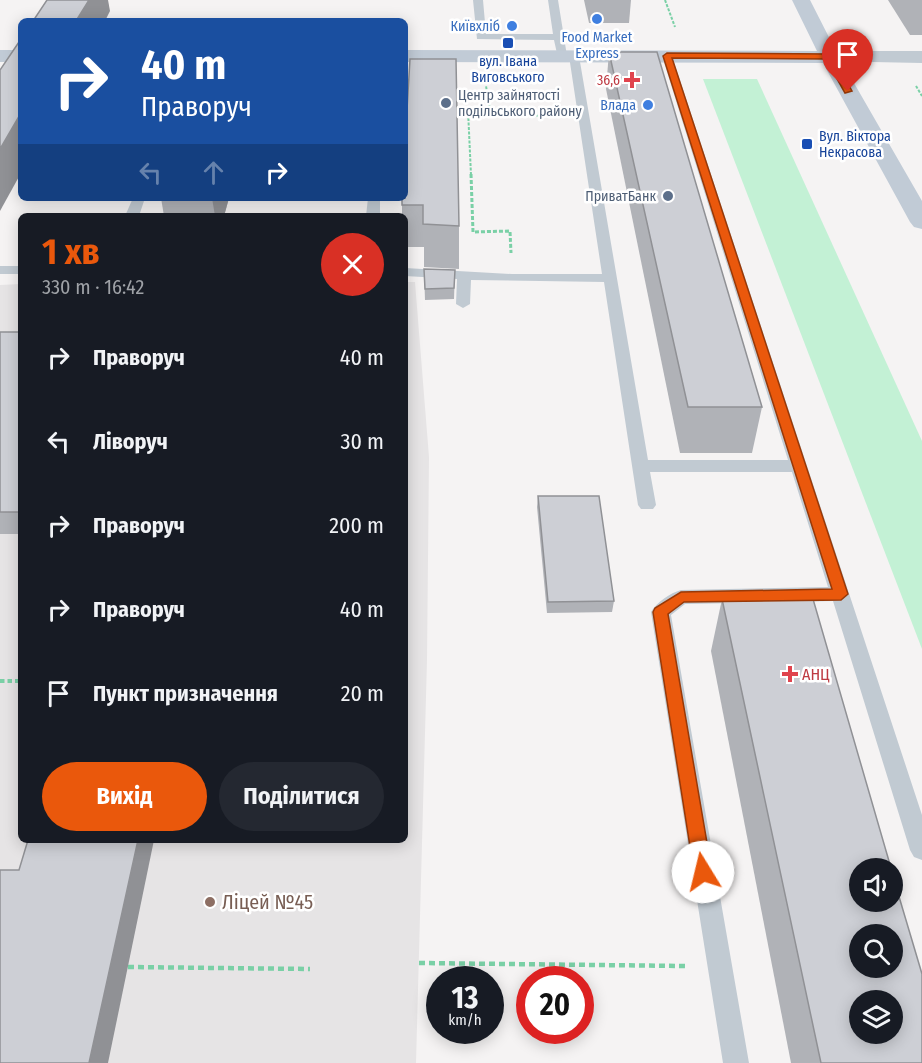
<!DOCTYPE html>
<html lang="uk">
<meta charset="utf-8">
<style>
body{margin:0;font-family:"Fira Sans Condensed",sans-serif;background:#242831;color:#f1f3f6;height:100vh;display:flex;flex-direction:column;font-size:22px;white-space:nowrap}
*{box-sizing:border-box;margin:0}
p{font-size:20px;color:#9ea1a6}
.icon{flex:none;width:33px;height:33px;fill:none;stroke:currentColor;stroke-width:2;stroke-linecap:round;stroke-linejoin:round}
.map{position:relative;flex:1;overflow:hidden}
.panel{position:absolute;left:18px;top:213px;width:390px;height:630px;display:flex;flex-direction:column;background:#171b24;border-radius:9px;box-shadow:0 3px 15px #0003}
.panel>*{flex:none}
.top-card{position:absolute;left:18px;top:18px;width:390px;height:183px;border-radius:9px;box-shadow:0 3px 15px #0003;background:#1a4fa0;color:#fff;overflow:hidden}
.tools{position:absolute;left:849px;top:858px;display:grid;gap:12px}
.tools a{display:grid;place-items:center;width:54px;height:54px;border-radius:50%;background:#171b24;box-shadow:0 3px 15px #0003;font-size:30px}
.speed{position:absolute;left:426px;top:966px;display:flex;gap:12px;font-size:30px;font-weight:700;text-align:center}
.speed>*{display:grid;place-content:center;width:78px;height:78px;border-radius:50%;background:#171b24;box-shadow:0 3px 15px #0003;line-height:1}
.speed small{font-size:15px;font-weight:400}
.speed .limit{border:9px solid #d22;background:#fff;color:#111}
.pin{position:absolute;display:grid;place-items:center;width:51px;height:51px;color:#fff;margin:-62px -26px;border-radius:50% 50% 50% 0;rotate:-45deg;box-shadow:0 0 6px #0007}
.pin .icon{rotate:45deg}
.me{position:absolute;width:66px;margin:-33px;rotate:351deg;stroke-linejoin:round;filter:drop-shadow(0 0 4px #0008)}
.turn{display:flex;align-items:center;gap:21px;height:126px;padding:0 24px;font-size:27px}
.turn .icon{width:78px;height:78px;stroke-width:2.5}
.turn b{display:block;font-size:42px;line-height:51px}
.lanes{display:flex;align-items:center;height:57px;padding:0 24px;background:#0003;justify-content:center;gap:30px;direction:ltr}
.lanes .off{opacity:.35}
.round{display:grid;place-items:center;flex:none;width:63px;height:63px;border-radius:32px;background:#242831}
.headline{display:flex;align-items:center;justify-content:space-between;height:102px;padding:0 24px}
h1{font-size:36px;font-weight:700;line-height:45px;color:#ea580c}
.primary-button{display:flex;gap:12px;margin-top:auto;padding:12px 24px}
.primary-button a{flex:1;height:69px;border-radius:36px;background:#ea580c;color:#fff;font-size:24px;font-weight:700;line-height:69px;text-align:center}
.primary-button a+a{background:#242831;color:#f1f3f6}
ul{padding:0;list-style:none}
li{display:flex;align-items:center;gap:18px;height:84px;padding:0 24px}
li div{flex:1}
li b{display:block;font-size:22px}
li em{font-style:normal}
.map>svg:first-child{display:block}
.education{fill:#e6e4e5}
.green{fill:#c3f1d5}
.lines{fill:none;stroke-linecap:round;stroke-linejoin:round}
.path-far3{stroke:#7ad0a6;stroke-width:2;stroke-dasharray:3 1.5;stroke-linecap:butt}
.path-far2{stroke:#7ad0a6;stroke-width:3;stroke-dasharray:4 2;stroke-linecap:butt}
.path-far1{stroke:#7ad0a6;stroke-width:4;stroke-dasharray:4.5 3;stroke-linecap:butt}
.path{stroke:#7ad0a6;stroke-width:4.5;stroke-dasharray:6 4;stroke-linecap:butt}
.lane{fill:#c1cad2;fill-rule:evenodd}
.street{fill:#c1cad2;fill-rule:evenodd}
.secondary{fill:#c1cbd6;fill-rule:evenodd}
.wall{fill:#b0b2b7}
.shaded-wall{fill:#909195}
.building{fill:#cdcfd5;stroke:#909195;stroke-width:1.5;fill-rule:evenodd}
.route{fill:#ea580c;stroke:#983908;stroke-width:1.5}
.shop-dot{fill:#3f7fe0;stroke:#fff;stroke-width:2}
.transit-dot{fill:#1a4fb4;stroke:#fff;stroke-width:2}
.health-dot{fill:#e0444e;stroke:#fff;stroke-width:2}
.service-dot{fill:#5c6f8a;stroke:#fff;stroke-width:2}
.education-dot{fill:#8d6e63;stroke:#fff;stroke-width:2}
.labels{text-anchor:middle;stroke-width:5;stroke-linejoin:round;paint-order:stroke}
.far-shop-label{font-size:14px;fill:#366cbe;stroke:#fff;text-anchor:end}
.far-transit-label{font-size:14px;fill:#164399;stroke:#fff}
.far-health-label{font-size:14px;fill:#be3a42;stroke:#fff;text-anchor:end}
.far-service-label{font-size:14px;fill:#4e5e75;stroke:#fff;text-anchor:start}
.health-label{font-size:16px;fill:#be3a42;stroke:#fff;text-anchor:start}
.near-education-label{font-size:20px;fill:#785e54;stroke:#fff;text-anchor:start}
</style>
<div class="map">
<svg width="922" height="1063" viewBox="0 0 922 1063">
<rect width="100%" height="100%" fill="#f5f3f3"/>
<polygon class="education" points="405,282 415,282 429,457 427,660 416,1063 0,1063 0,285 21,284 21,840 405,840"/>
<polygon class="green" points="703,79 757,79 922,441 922,649"/>
<g class="lines">
<g class="path-far3">
<polyline points="665,0 675,27"/>
<polyline points="916,86 922,96"/>
<polyline points="469,115 556,116"/>
<polyline points="471,175 468,110 490,110 486,86"/>
</g>
<polyline class="path-far2" points="471,174 473,232 510,231 511,253"/>
<polyline class="path-far1" points="0,681 21,681"/>
<g class="path">
<polyline points="419,963 685,966"/>
<polyline points="128,967 310,969"/>
</g>
<g class="lane">
<polygon points="473,0 483,0 486,34 553,34 548,0 558,0 567,56 558,58 554,40 477,39"/>
<path d="M 574,53 L 579,56 L 648,460 L 788,460 L 662,56 L 667,53 L 672,56 L 922,815 L 922,860 L 914,857 L 910,850 L 833,601 L 685,604 L 671,615 L 749,1063 L 723,1063 L 651,612 C 657,602 670,593 681,590 L 828,587 L 792,472 L 650,472 L 656,505 L 653,509 L 641,509 L 638,505 L 604,282 L 471,280 L 470,304 L 463,308 L 456,304 L 457,279 L 405,276 L 405,268 L 512,274 L 602,274 L 569,56 Z"/>
<polygon points="133,198 145,198 139,216 125,216"/>
<polygon points="368,198 380,198 380,216 366,216"/>
<rect x="0" y="266" width="21" height="8"/>
</g>
<polygon class="street" points="829,51 922,51 922,63 822,61 819,57 822,53"/>
<g class="secondary">
<polygon points="792,0 810,0 839,57 922,201 922,229 914,227 910,222 823,63 405,62 405,50 817,51"/>
<rect x="0" y="50" width="21" height="12"/>
</g>
</g>
<g class="wall">
<polygon points="584,0 631,0 629,23 589,23"/>
<polygon points="888,0 922,0 922,35 910,35"/>
<polygon points="609,52 762,407 752,453 680,453 606,89"/>
<polygon points="405,143 459,226 459,269 424,267 424,247 405,247 405,216 402,216 402,205"/>
<polygon points="161,198 229,198 224,216 164,216"/>
<polygon points="424,269 455,270 454,299 425,300"/>
<rect x="0" y="332" width="21" height="202"/>
<polygon points="538,496 614,601 612,612 547,613 537,507"/>
<polygon points="722,599 922,1063 791,1063 711,651"/>
</g>
<g class="shaded-wall">
<polygon points="89,0 108,0 110,11 105,21 76,21"/>
<polygon points="21,113 21,173 0,211 0,149"/>
<polygon points="212,198 229,198 224,216 215,216"/>
<polygon points="138,840 154,840 108,1063 89,1063"/>
</g>
<g class="building">
<polygon points="47,0 89,0 76,21 33,21"/>
<polygon points="21,39 21,113 0,149 0,70"/>
<polygon points="609,52 657,52 762,407 688,407"/>
<polygon points="410,59 456,59 459,226 423,224 423,205 402,205 402,198 405,198 405,143"/>
<polygon points="424,269 455,270 454,288 425,289"/>
<rect x="0" y="332" width="21" height="180"/>
<polygon points="538,496 599,496 614,601 548,602"/>
<path d="M 722,599 L 813,599 L 891,868 L 860,868 L 860,902 L 892,902 L 892,873 L 922,974 L 922,1063 L 821,1063 ZM 860,934 L 892,934 L 892,968 L 860,968 ZM 860,1000 L 892,1000 L 892,1034 L 860,1034 Z"/>
<polygon points="28,840 138,840 89,1063 0,1063 0,870 19,870"/>
</g>
<polygon class="route" points="667,53 829,54 833,57 852,91 845,93 826,59 672,58 848,594 841,600 684,602 668,614 712,872 709,877 703,879 697,877 694,872 653,612 655,608 681,592 832,589 663,56"/>
<g class="shop-dot">
<circle cx="597" cy="19" r="6"/>
<circle cx="512" cy="26" r="6"/>
<circle cx="648" cy="105" r="6"/>
</g>
<g class="transit-dot">
<rect x="502" y="37" width="12" height="12" rx="3"/>
<rect x="801" y="138" width="12" height="12" rx="3"/>
</g>
<g class="health-dot">
<path d="M629 71h6v6h6v6h-6v6h-6v-6h-6v-6h6z"/>
<path d="M787 665h6v6h6v6h-6v6h-6v-6h-6v-6h6z"/>
</g>
<g class="service-dot">
<circle cx="446" cy="103" r="6"/>
<circle cx="668" cy="196" r="6"/>
</g>
<circle class="education-dot" cx="210" cy="902" r="6"/>
<g class="labels">
<g class="far-shop-label">
<text x="500" y="31">Київхліб</text>
<text x="597" y="42" text-anchor="middle">Food Market<tspan x="597" dy="16">Express</tspan></text>
<text x="636" y="110">Влада</text>
</g>
<g class="far-transit-label">
<text x="508" y="66">вул. Івана<tspan x="508" dy="16">Виговського</tspan></text>
<text x="819" y="141" text-anchor="start">Вул. Віктора<tspan x="819" dy="16">Некрасова</tspan></text>
</g>
<g class="far-health-label">
<text x="620" y="85">36,6</text>
</g>
<g class="far-service-label">
<text x="458" y="100">Центр зайнятості<tspan x="458" dy="16">подільського району</tspan></text>
<text x="656" y="201" text-anchor="end">ПриватБанк</text>
</g>
<g class="health-label">
<text x="802" y="680">АНЦ</text>
</g>
<g class="near-education-label">
<text x="222" y="909">Ліцей №45</text>
</g>
</g>
</svg>
<div class="tools">
<a><svg class="icon" aria-label="sound" viewBox="0 0 24 24"><path d="M4 9h4l5-4v14l-5-4H4zM17 9q2 3 0 6"/></svg></a>
<a><svg class="icon" aria-label="search" viewBox="0 0 24 24"><circle cx="10" cy="10" r="6"/><path d="M15 15l6 6"/></svg></a>
<a><svg class="icon" aria-label="layers" viewBox="0 0 24 24"><path d="M12 4l9 5-9 5-9-5zM3 14l9 5 9-5"/></svg></a>
</div>
<div class="speed"><div>13<small>km/h</small></div><div class="limit">20</div></div>
<div class="pin" style="left:848px;top:91px;background:#d93025"><svg class="icon" aria-label="arrive" viewBox="0 0 24 24"><path d="M6 21V4h12l-3 4 3 4H6"/></svg></div>
<svg class="me" style="left:703px;top:872px" viewBox="-20 -20 40 40"><circle r="19" fill="#fff"/><path d="M0-13L10 11 0 6-10 11z" fill="#ea580c"/></svg>
<div class="top-card">
<div class="turn"><svg class="icon" aria-label="right" viewBox="0 0 24 24"><path d="M7 20v-9h11M14 6l5 5-5 5"/></svg><div><b>40 m</b>Праворуч</div></div>
<div class="lanes"><svg class="icon off" aria-label="left" viewBox="0 0 24 24"><path d="M17 20v-9H6M10 6l-5 5 5 5"/></svg><svg class="icon off" aria-label="ahead" viewBox="0 0 24 24"><path d="M12 20V5M6 11l6-6 6 6"/></svg><svg class="icon" aria-label="right" viewBox="0 0 24 24"><path d="M7 20v-9h11M14 6l5 5-5 5"/></svg></div>
</div>
<section class="panel">
<div class="headline"><div><h1>1 хв</h1><p>330 m · 16:42</p></div><a class="round" style="background:#d93025;color:#fff"><svg class="icon" aria-label="close" viewBox="0 0 24 24"><path d="M6 6l12 12M18 6L6 18"/></svg></a></div>
<ul>
<li><svg class="icon" aria-label="right" viewBox="0 0 24 24"><path d="M7 20v-9h11M14 6l5 5-5 5"/></svg><div><b>Праворуч</b></div><em>40 m</em></li>
<li><svg class="icon" aria-label="left" viewBox="0 0 24 24"><path d="M17 20v-9H6M10 6l-5 5 5 5"/></svg><div><b>Ліворуч</b></div><em>30 m</em></li>
<li><svg class="icon" aria-label="right" viewBox="0 0 24 24"><path d="M7 20v-9h11M14 6l5 5-5 5"/></svg><div><b>Праворуч</b></div><em>200 m</em></li>
<li><svg class="icon" aria-label="right" viewBox="0 0 24 24"><path d="M7 20v-9h11M14 6l5 5-5 5"/></svg><div><b>Праворуч</b></div><em>40 m</em></li>
<li><svg class="icon" aria-label="arrive" viewBox="0 0 24 24"><path d="M6 21V4h12l-3 4 3 4H6"/></svg><div><b>Пункт призначення</b></div><em>20 m</em></li>
</ul>
<div class="primary-button"><a>Вихід</a><a>Поділитися</a></div>
</section>
</div>
